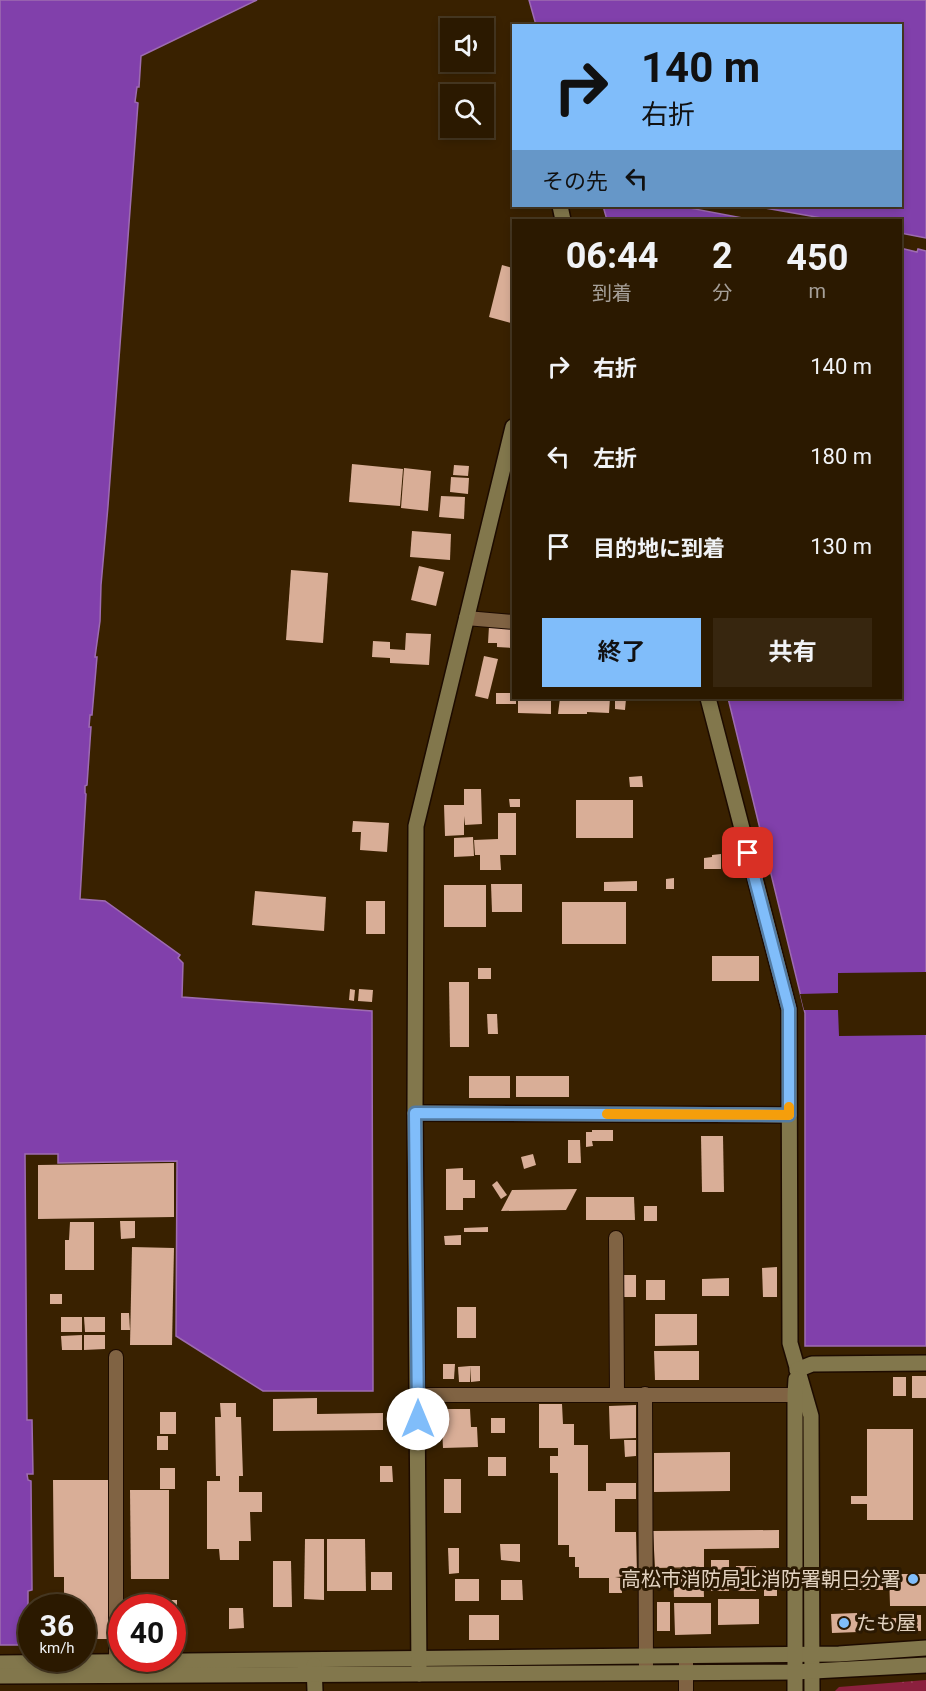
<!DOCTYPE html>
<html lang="ja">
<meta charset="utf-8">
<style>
body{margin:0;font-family:Roboto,"Noto Sans JP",sans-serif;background:#37260f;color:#f1f3f6;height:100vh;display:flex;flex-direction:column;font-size:22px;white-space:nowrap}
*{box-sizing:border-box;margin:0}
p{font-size:20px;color:#a6a099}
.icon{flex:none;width:33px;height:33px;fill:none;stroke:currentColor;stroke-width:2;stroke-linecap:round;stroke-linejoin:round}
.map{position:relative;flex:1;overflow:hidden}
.sheet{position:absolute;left:512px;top:219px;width:390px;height:480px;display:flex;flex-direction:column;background:#2b1900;border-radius:0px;box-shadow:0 3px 9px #0003,0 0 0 2px #473822}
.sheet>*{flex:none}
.hud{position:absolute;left:512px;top:24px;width:390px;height:183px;border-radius:0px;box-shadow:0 3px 9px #0003,0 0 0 2px #473822;background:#80bdfa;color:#111;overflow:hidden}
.controls{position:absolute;left:440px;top:18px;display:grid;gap:12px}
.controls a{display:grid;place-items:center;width:54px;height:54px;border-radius:0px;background:#2b1900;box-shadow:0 3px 9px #0003,0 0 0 2px #473822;font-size:30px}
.speed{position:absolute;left:18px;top:1594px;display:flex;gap:12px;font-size:30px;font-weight:700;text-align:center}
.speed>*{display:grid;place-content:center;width:78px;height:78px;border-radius:50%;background:#2b1900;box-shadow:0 3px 9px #0003,0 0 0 2px #473822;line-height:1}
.speed small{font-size:15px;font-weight:400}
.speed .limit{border:9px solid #d22;background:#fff;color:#111}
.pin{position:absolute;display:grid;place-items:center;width:51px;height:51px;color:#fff;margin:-26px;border-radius:12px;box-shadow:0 3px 9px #0006}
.me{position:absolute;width:66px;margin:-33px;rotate:0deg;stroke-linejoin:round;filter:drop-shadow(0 0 4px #0008)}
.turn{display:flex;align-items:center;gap:21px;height:126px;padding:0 30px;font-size:27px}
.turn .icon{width:78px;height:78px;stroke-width:2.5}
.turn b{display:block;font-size:42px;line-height:51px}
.then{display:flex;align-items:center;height:57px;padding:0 30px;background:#0003;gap:12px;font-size:22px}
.eta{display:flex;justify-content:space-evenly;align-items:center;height:102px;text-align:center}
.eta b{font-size:36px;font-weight:700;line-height:42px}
.button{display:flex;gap:12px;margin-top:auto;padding:12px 30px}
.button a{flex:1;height:69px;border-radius:0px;background:#80bdfa;color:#111;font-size:24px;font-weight:700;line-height:69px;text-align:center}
.button a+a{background:#37260f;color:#f1f3f6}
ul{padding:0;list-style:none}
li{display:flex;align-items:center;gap:18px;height:90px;padding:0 30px}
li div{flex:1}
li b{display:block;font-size:22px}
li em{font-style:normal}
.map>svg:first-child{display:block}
.forest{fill:url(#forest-crowns)}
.water{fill:#8140ab;stroke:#9e6cb1;stroke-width:1.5}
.pier{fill:#392100}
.building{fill:#d9ae97}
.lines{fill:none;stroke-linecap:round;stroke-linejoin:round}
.street-casing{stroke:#1d0b00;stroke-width:16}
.secondary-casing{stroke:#1d0b00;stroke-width:18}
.street{stroke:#806343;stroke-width:14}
.secondary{stroke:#82774c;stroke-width:15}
.route-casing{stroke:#537ba2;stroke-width:15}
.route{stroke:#80bdfa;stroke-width:10}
.slow{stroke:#f59e0b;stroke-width:10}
.poi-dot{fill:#80bdfa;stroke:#2b1902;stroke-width:2}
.labels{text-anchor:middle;stroke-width:6;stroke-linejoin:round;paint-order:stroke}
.poi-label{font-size:20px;fill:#e2d2c0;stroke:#2b1902;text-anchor:end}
</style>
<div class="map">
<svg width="926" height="1691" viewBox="0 0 926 1691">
<defs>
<pattern id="forest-crowns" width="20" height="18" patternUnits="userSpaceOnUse" patternTransform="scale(1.5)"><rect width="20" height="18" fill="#8b203e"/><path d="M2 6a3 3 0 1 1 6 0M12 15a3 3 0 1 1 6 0" fill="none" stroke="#9b4058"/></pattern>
</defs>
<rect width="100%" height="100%" fill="#392100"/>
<polygon class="forest" points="926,1680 926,1691 835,1691 839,1687"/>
<g class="water">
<polygon points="0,0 257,0 141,56 139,87 137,87 135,102 138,103 108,506 101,585 100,621 95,657 97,657 92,715 90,715 89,727 91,727 87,785 85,786 85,793 86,794 80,899 105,901 180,955 178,958 183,963 182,997 372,1011 373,1391 263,1391 176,1336 177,1161 58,1163 58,1154 25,1154 27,1420 32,1420 33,1474 27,1474 28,1480 31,1481 32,1590 28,1591 28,1607 31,1608 31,1645 0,1645"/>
<polygon points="529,0 926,0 926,238 900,233 900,220 833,220 753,206 900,206 900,26 536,25"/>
<polygon points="603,206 684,206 684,207 753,220 607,220"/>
<polygon points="900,248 917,252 918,249 926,251 926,1346 805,1346 805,1013 728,698 900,698"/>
</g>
<polygon class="pier" points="926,972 926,1035 839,1036 838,1010 804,1010 800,994 838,993 838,973"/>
<g class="building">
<polygon points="502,265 513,268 513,315 511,323 489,317"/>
<polygon points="352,464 403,469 400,506 349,502"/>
<polygon points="454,465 469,466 468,476 453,475"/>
<polygon points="404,468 431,471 428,511 401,508"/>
<polygon points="451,477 469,478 468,494 450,492"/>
<polygon points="441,496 465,497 464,519 439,517"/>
<polygon points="412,531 451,534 450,560 410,557"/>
<polygon points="419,566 444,572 436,606 411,600"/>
<polygon points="291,570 328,573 323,643 286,640"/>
<polygon points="489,626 513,628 513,648 497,647 497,643 488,643"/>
<polygon points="406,633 431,634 429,665 390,663 390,658 372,657 373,641 390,642 390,649 405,650"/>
<polygon points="484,656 498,659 488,699 475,696"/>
<polygon points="496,693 513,693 513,698 516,698 516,704 496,704"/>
<polygon points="518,698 539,698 539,701 551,701 551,714 518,713"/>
<polygon points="560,698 610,698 609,713 587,712 587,714 558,714"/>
<polygon points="615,698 626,699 625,710 615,709"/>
<polygon points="642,776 643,787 630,787 629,777"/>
<polygon points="464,789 481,789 482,824 465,825 464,816 464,835 445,836 444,805 464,805"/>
<polygon points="509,799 520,799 520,807 510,807"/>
<rect x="576" y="800" width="57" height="38"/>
<polygon points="498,813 516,813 516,855 500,855 501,870 480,870 480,855 475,855 474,840 498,839"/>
<polygon points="353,821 389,823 387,852 360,850 361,832 352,832"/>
<polygon points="473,837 474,856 454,857 454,838"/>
<polygon points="721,854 721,869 704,869 704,858 712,857 712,855"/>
<polygon points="674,878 674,889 666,889 666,879"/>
<polygon points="637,881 637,891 604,891 604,882"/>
<polygon points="491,884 522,884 522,912 492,912"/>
<rect x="444" y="885" width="42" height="42"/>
<polygon points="255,891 326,897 324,931 252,925"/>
<rect x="366" y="901" width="19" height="33"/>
<rect x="562" y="902" width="64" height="42"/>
<rect x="712" y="956" width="47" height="25"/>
<rect x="478" y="968" width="13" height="11"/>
<polygon points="449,982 469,982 469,1047 450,1047"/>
<polygon points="350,989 355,990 354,1001 349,1000"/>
<polygon points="359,989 373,990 372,1002 358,1001"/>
<polygon points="487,1014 497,1014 498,1034 488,1034"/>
<rect x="469" y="1076" width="41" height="22"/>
<rect x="516" y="1076" width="53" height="21"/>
<polygon points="592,1130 613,1130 613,1141 592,1141 593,1146 586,1147 586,1132 592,1132"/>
<polygon points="701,1136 723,1136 724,1192 702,1192"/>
<polygon points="568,1140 580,1140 581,1163 568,1163"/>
<polygon points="533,1154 536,1165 524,1169 521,1157"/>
<polygon points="174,1163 174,1217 38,1219 38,1165"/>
<polygon points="463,1168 463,1180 475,1180 475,1198 463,1198 463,1210 446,1210 446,1169"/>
<polygon points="497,1181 507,1195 501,1199 492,1185"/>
<polygon points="577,1189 566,1210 501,1211 512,1190"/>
<polygon points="586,1197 634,1197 635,1220 586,1220"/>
<rect x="644" y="1206" width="13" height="15"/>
<polygon points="120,1221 135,1221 135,1238 121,1239"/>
<polygon points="70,1222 94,1222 94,1270 65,1270 65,1240 69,1240"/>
<polygon points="488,1227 488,1232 464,1232 464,1228"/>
<polygon points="461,1235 461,1245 445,1245 444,1236"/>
<polygon points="132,1247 174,1248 172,1345 130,1345"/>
<polygon points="777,1267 777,1297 763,1297 762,1268"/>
<rect x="623" y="1275" width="13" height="22"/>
<polygon points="729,1278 729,1296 702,1296 702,1279"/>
<rect x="646" y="1280" width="19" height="20"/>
<rect x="50" y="1294" width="12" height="10"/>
<rect x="457" y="1307" width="19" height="31"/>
<polygon points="121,1313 129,1313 130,1330 121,1330"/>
<polygon points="655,1314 697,1314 697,1345 655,1346"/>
<rect x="61" y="1317" width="21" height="15"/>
<polygon points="84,1317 105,1317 105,1332 85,1332"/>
<polygon points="82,1335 82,1350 62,1350 61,1336"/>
<polygon points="84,1335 105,1335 105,1349 84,1350"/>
<polygon points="654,1351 699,1351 699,1380 655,1380"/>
<polygon points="443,1364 455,1364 454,1379 443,1379"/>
<polygon points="470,1366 480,1366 480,1381 471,1382"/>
<polygon points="470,1366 470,1382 459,1382 458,1367"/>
<rect x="912" y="1376" width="14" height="22"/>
<rect x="893" y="1377" width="13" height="19"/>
<polygon points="317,1398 317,1414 383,1413 383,1430 273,1431 273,1399"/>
<polygon points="220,1403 236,1403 236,1417 241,1417 243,1476 239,1476 239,1492 262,1492 262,1512 250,1512 251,1541 239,1541 239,1560 220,1560 219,1549 207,1549 207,1481 220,1481 220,1476 216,1476 215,1417 221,1417"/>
<polygon points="539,1404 562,1404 563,1424 574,1424 574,1445 588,1445 588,1491 606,1491 606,1483 636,1483 636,1499 615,1499 615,1532 636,1532 637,1576 615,1577 621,1578 622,1593 609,1593 609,1578 579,1578 579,1567 575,1567 575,1557 569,1557 569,1545 558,1545 558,1473 550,1473 550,1456 558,1456 558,1448 539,1448"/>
<polygon points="636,1405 636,1438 610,1439 609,1406"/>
<polygon points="446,1409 470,1409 471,1427 477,1427 478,1447 443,1448 442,1428 446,1428"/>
<rect x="160" y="1412" width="16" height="22"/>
<rect x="491" y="1418" width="14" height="15"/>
<polygon points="867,1429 913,1429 913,1520 867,1520 867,1504 851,1504 851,1496 867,1496"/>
<rect x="157" y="1436" width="11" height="14"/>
<polygon points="624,1440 636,1440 636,1456 625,1457"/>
<polygon points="730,1452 730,1491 654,1492 654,1453"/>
<rect x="488" y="1457" width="18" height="19"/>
<polygon points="380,1466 392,1466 393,1482 380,1482"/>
<rect x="160" y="1468" width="15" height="21"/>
<rect x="444" y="1479" width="17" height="34"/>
<polygon points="53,1480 109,1480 111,1639 82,1639 82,1608 64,1608 64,1577 54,1577"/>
<polygon points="130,1490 169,1490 169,1579 131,1579"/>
<polygon points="779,1530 779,1548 704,1549 704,1567 655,1568 653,1531"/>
<polygon points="305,1539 324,1539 324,1600 304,1599"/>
<polygon points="327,1539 365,1539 366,1591 327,1591"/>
<polygon points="500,1544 520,1544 520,1562 501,1560"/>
<polygon points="448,1548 459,1548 459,1573 449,1574"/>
<rect x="711" y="1560" width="18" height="31"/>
<polygon points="273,1561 291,1561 292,1607 273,1607"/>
<rect x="736" y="1566" width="20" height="25"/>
<polygon points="703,1568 704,1597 674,1597 673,1569"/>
<rect x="764" y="1569" width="13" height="27"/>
<rect x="371" y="1572" width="21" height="18"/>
<rect x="832" y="1573" width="51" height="17"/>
<polygon points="889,1574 926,1574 926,1606 890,1606"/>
<rect x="455" y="1579" width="24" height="22"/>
<polygon points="501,1580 522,1580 523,1600 501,1600"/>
<polygon points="718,1599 759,1599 759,1624 718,1625"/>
<polygon points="164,1600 177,1600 177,1633 172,1633 172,1608 164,1608"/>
<rect x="657" y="1602" width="13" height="29"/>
<polygon points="674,1603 711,1603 711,1634 675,1635"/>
<polygon points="229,1608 243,1608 244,1628 229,1629"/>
<polygon points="857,1613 858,1632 832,1633 831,1614"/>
<rect x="469" y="1615" width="30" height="25"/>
<polygon points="903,1615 921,1615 921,1631 904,1631"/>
<polygon points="888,1618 900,1618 900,1627 889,1627"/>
</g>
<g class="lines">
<defs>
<g id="street">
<polyline points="466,618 513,622"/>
<polyline points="616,1238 617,1394"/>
<polyline points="116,1357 116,1670"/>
<polyline points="645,1394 646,1673"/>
<polyline points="418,1395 795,1395"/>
<polyline points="686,1691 686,1656"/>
</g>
<g id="secondary">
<polyline points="560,206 563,220"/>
<polyline points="708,698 789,1009 790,1343 811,1416 812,1691"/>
<polyline points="415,1113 789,1115"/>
<polyline points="797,1370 812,1364 926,1363"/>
<polyline points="0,1663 839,1654 926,1648"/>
<polyline points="314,1665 315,1691"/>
<polyline points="419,1674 415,1113 416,826 513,427"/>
<polyline points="0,1676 795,1672 926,1665"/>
<polyline points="795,1691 795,1395 796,1379"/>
</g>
</defs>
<use href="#street" class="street-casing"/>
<use href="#secondary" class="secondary-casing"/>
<use href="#street" class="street"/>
<use href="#secondary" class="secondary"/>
</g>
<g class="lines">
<defs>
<polyline id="route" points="418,1419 415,1113 789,1115 789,1009 748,853"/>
</defs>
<use href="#route" class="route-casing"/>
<use href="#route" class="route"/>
<polyline class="slow" points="607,1114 789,1115 789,1107"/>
</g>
<g class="poi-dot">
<circle cx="913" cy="1579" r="6"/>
<circle cx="844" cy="1623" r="6"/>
</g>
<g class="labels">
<g class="poi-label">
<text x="901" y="1586">高松市消防局北消防署朝日分署</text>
<text x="856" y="1630" text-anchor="start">たも屋</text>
</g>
</g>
</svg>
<div class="controls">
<a><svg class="icon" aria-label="sound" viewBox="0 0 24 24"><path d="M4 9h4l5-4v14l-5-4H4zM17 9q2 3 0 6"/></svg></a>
<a><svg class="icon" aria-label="search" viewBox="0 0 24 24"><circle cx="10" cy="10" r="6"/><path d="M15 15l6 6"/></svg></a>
</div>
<div class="speed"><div>36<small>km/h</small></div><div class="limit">40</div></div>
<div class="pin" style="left:748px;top:853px;background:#d93025"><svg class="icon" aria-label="arrive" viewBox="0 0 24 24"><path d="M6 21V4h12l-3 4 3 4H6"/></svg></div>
<svg class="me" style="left:418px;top:1419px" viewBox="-20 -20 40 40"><circle r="19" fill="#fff"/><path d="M0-13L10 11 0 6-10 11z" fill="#80bdfa"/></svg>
<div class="hud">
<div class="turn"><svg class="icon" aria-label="right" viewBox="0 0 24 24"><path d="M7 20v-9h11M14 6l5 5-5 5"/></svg><div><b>140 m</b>右折</div></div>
<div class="then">その先<svg class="icon" aria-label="left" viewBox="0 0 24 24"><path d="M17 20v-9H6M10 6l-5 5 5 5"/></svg></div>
</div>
<section class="sheet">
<div class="eta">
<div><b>06:44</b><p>到着</p></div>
<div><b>2</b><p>分</p></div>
<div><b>450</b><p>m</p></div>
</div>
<ul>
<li><svg class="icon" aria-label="right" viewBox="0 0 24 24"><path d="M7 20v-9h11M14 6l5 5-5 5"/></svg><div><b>右折</b></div><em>140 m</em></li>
<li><svg class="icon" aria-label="left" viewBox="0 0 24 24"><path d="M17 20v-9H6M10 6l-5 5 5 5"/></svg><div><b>左折</b></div><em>180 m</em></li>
<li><svg class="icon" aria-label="arrive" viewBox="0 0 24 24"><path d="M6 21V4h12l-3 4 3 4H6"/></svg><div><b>目的地に到着</b></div><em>130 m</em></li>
</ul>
<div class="button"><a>終了</a><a>共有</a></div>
</section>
</div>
